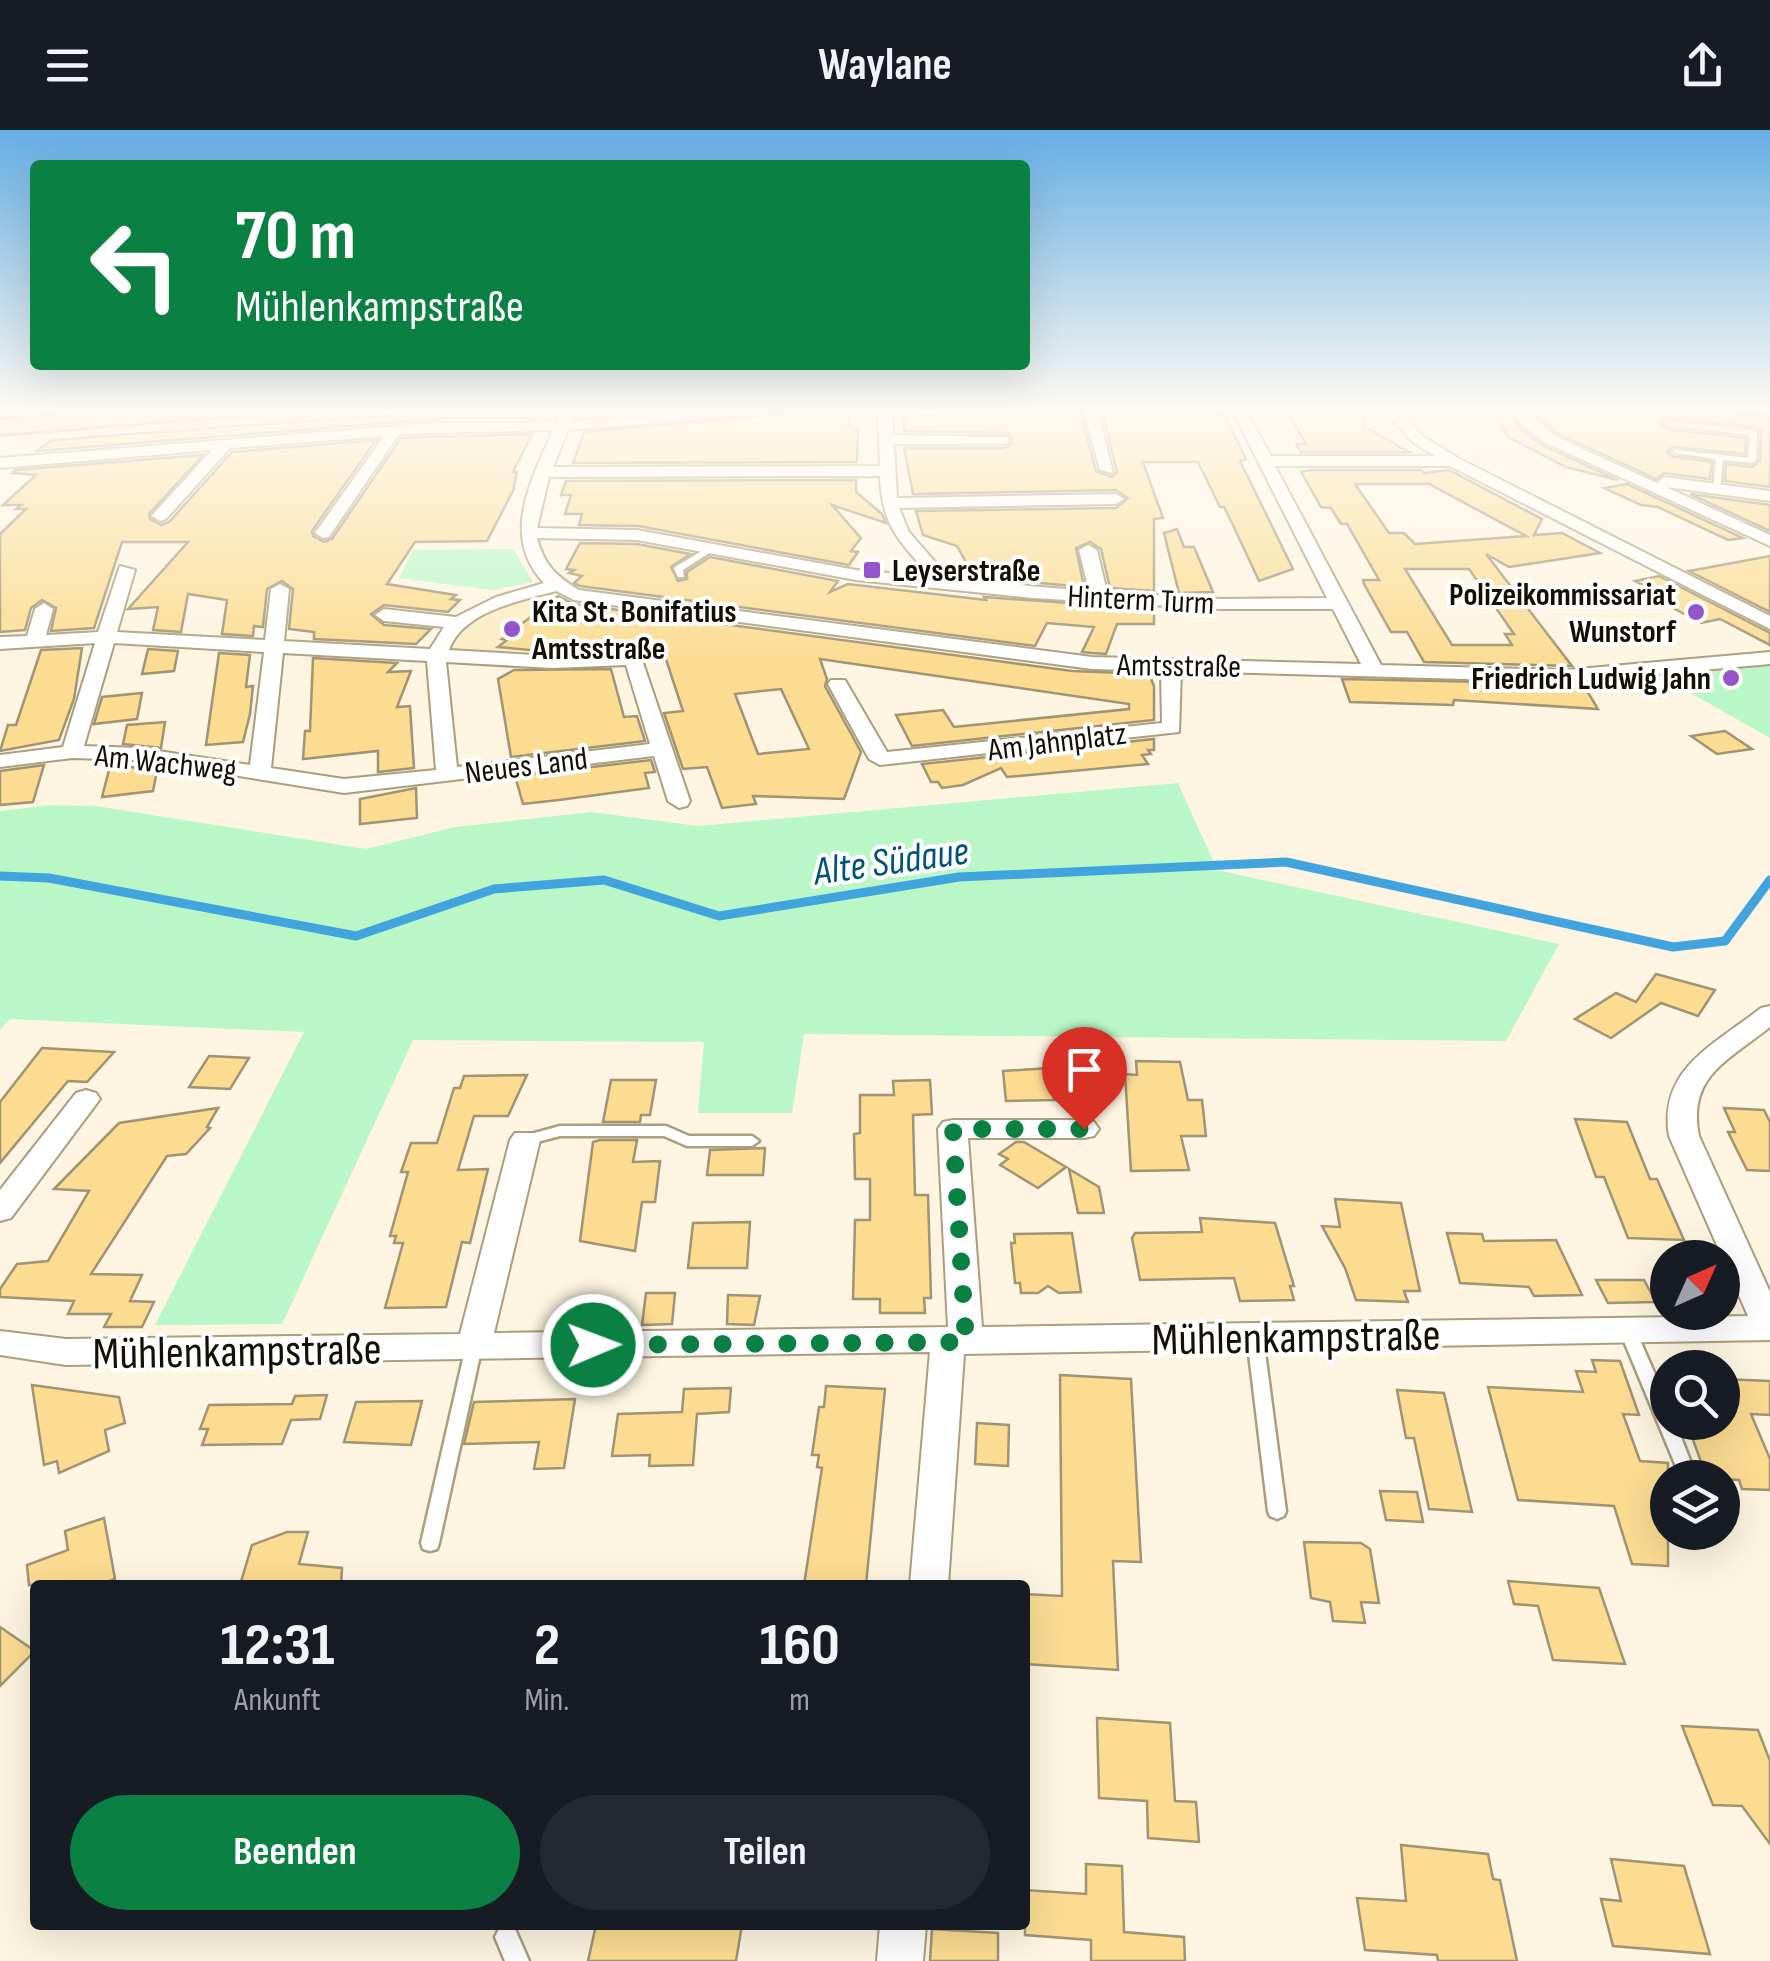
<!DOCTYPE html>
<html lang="de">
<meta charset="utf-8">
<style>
body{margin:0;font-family:"Sofia Sans Condensed",sans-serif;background:#242831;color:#f1f3f6;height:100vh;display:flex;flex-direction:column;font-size:38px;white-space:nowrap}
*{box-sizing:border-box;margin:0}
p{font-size:32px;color:#9ea1a6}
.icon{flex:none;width:55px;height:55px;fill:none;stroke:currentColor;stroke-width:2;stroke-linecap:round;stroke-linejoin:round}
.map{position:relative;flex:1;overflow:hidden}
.sheet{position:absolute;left:30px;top:1450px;width:1000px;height:350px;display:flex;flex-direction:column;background:#171b24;border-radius:10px;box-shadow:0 10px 40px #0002}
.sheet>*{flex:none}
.top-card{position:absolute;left:30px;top:30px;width:1000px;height:210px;border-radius:10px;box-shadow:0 10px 40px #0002;background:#0b8043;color:#fff;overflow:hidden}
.needle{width:65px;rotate:45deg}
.buttons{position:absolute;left:1650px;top:1110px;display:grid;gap:20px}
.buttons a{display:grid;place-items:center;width:90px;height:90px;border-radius:50%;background:#171b24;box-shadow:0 10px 40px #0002;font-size:50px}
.pin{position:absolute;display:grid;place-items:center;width:85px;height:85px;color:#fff;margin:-102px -42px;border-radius:50% 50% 50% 0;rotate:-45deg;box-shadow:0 0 10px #0007}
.pin .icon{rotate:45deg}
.me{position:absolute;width:110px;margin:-55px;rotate:89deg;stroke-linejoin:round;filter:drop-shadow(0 0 8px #0008)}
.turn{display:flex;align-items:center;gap:35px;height:210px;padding:0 40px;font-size:45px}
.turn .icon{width:130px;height:130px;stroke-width:2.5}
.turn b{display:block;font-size:70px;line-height:85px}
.eta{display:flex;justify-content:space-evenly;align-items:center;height:170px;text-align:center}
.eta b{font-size:60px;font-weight:700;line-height:70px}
.action{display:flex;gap:20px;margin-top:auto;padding:20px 40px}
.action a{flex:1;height:115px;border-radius:60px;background:#0b8043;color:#fff;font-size:40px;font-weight:700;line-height:115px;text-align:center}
.action a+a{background:#242831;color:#f1f3f6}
header{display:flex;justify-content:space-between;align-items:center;height:130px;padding:0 40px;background:#171b24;font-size:45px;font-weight:700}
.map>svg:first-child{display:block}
.built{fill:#fdecc3}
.green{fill:#baf7c7}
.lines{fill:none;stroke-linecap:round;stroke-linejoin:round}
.stream{stroke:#41a4de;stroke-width:9}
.building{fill:#fbdc91;stroke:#a19474;stroke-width:2.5;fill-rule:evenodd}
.service-casing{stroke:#ab9e7d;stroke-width:5}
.minor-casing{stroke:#ab9e7d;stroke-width:4}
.primary-casing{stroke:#9a8a57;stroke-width:6}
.service{fill:#fff;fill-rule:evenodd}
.minor{fill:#fff;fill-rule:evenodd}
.primary{fill:#eee0b5;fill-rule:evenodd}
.route{stroke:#0b8043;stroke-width:18;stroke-dasharray:0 32.4}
.poi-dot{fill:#9556cc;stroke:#fff;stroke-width:4}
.labels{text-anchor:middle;stroke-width:8;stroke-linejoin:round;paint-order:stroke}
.far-poi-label{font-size:32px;font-weight:bold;fill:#141005;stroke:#fff;text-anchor:start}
.far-street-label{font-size:32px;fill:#141005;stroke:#fff}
.water-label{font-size:40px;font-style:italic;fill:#015279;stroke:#fff}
.near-street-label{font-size:45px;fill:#141005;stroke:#fff}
</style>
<header><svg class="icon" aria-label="menu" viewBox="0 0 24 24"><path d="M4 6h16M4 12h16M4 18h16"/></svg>Waylane<svg class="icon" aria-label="share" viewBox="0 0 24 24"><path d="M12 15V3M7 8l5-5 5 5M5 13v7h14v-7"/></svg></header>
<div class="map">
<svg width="1770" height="1831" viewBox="0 0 1770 1831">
<rect width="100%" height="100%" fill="#fdf5e1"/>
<polygon class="built" points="534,467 584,474 527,527 461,523 452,519 468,496 517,469"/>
<g class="green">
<polygon points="513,419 533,452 492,460 399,448 413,420"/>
<polygon points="1770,536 1770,608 1659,545"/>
<polygon points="1178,653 1217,740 1559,814 1506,911 804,904 792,983 698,983 704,912 413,910 282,1194 155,1195 304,902 10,889 0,900 0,681 52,675 96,676 366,719 455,697 591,682 698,696"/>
</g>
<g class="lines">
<polyline class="stream" points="0,746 49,748 356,806 494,759 604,750 719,786 959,747 1286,732 1673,817 1725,811 1770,750"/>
</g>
<g class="building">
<polygon points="545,278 540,288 436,289 38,321 50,311 91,307 443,281"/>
<polygon points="1286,278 1370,278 1363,296 1409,322 1301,322 1296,314 1306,314"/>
<polygon points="1490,278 1507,278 1519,297 1542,315 1618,350 1566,337 1508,307"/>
<polygon points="1531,278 1695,278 1770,288 1770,357 1725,351 1726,334 1752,337 1760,331 1761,301 1757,297 1662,288 1659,294 1667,299 1746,308 1745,324 1673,317 1667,321 1670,326 1712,332 1710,349 1664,343 1656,349 1556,303"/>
<polygon points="1080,281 1096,341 1112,347 1117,342 1102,281 1223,283 1246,329 1240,331 1293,439 1259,451 1232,393 1224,377 1220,377 1198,332 1143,332 1163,388 1154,389 1154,461 1110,458 1101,419 1090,412 1076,418 1084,457 974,447 957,416 923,405 916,381 1116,378 1128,368 1116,360 913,364 904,318 1003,318 1011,315 1012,307 1008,303 904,301 904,286"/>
<polygon points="780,284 850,284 848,297 858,298 857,332 573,333 584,302"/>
<polygon points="532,304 513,342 517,342 513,361 487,411 415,412 387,454 456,465 451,469 460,470 448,482 384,475 371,484 384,495 431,499 416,514 314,509 314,502 289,499 293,459 282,451 267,459 263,497 254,496 253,506 222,504 227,470 188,464 181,502 153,500 158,477 128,479 188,412 122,412 94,498 51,501 56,478 42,470 31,478 25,500 0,502 0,404 26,379 16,379 21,375 3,375 36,345 12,343 15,340 203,325 149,384 150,389 161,395 169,392 232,322 376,310 312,401 313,406 324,412 332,409 401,308"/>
<path d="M 1311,340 L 1421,340 L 1424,343 L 1449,340 L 1542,389 L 1534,405 L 1562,403 L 1600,423 L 1509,437 L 1486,424 L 1572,536 L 1424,532 L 1407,502 L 1391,502 L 1364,454 L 1363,450 L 1379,450 L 1347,394 L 1341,394 L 1331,378 L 1321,377 L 1301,342 ZM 1355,354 L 1429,354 L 1526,406 L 1415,414 L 1404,403 L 1389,403 ZM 1405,439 L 1469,439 L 1514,504 L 1505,504 L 1512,515 L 1452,515 Z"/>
<polygon points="856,350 856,362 882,384 886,393 832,375 861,408 851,421 858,422 849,435 638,396 579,395 582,384 565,384 571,365 561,365 566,351"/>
<polygon points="1627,354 1743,408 1728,410 1658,377 1641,375 1604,358"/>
<polygon points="1690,364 1770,375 1770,401"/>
<polygon points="1177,399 1184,417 1194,417 1213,462 1179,463 1164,403"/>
<polygon points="580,413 637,414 690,424 671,437 678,451 687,449 687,442 710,427 838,451 830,462 848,454 986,470 984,467 1154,479 1154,494 1117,494 1106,524 1092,523 1082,522 1094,497 1047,493 1035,516 580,456 574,453 582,446 569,443 574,440 566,439"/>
<polygon points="1770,426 1770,482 1689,441"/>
<polygon points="1659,446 1770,503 1770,515 1720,489 1701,493 1649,465 1658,463 1635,451"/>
<path d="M 558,466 L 574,474 L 1072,541 L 1149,544 L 1154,556 L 1154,590 L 912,616 L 896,585 L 943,580 L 954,597 L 1129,579 L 1129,574 L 820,529 L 827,549 L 825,556 L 861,622 L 844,669 L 753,666 L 756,674 L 722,678 L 707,637 L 683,639 L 664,583 L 683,581 L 661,514 L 552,522 L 498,517 L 507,510 L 502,509 ZM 781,559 L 809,619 L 758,624 L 735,564 Z"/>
<polygon points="82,518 74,569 59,610 0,621 8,595 16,595 41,520"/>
<polygon points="148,519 178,521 174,541 142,544"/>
<polygon points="219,523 250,525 246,557 253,556 250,584 243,612 206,615"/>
<polygon points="313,528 397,533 388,542 411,541 397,577 410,576 414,638 378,642 378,621 303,629 305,601 310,601"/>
<polygon points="611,539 624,587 637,586 645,611 511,627 498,549 514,540"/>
<polygon points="1342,549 1583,554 1598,579 1454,570 1453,575 1350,572"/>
<polygon points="142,563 137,589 94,594 102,567"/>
<polygon points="165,592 161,618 123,614 127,595"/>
<polygon points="1725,601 1752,619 1717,624 1691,606"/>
<polygon points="1154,609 1154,620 1148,620 1151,624 1142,625 1148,634 1007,647 1001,638 963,655 942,658 938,652 931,652 922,634"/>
<polygon points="651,630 655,642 645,643 649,658 559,670 523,674 515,646"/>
<polygon points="44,635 33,672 0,675 0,641"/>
<polygon points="118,635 157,641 153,661 102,667 109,640"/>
<polygon points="416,658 417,688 360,694 360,669"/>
<polygon points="1656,844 1715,860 1698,886 1661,873 1611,908 1575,889 1616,863 1636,872"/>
<polygon points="42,918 114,922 87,952 68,951 0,1033 0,972"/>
<polygon points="209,926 249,928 230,959 189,957"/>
<polygon points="1136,931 1180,932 1188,970 1202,970 1206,1006 1181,1006 1189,1040 1131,1041 1125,944 1137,945"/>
<polygon points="1078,936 1082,961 1053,962 1054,970 1006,971 1003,941"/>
<polygon points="527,945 508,986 474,986 458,1040 488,1039 470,1113 462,1112 446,1177 385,1178 403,1113 394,1113 396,1106 390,1106 408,1042 401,1042 411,1013 437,1013 454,958 460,958 464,946"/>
<polygon points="611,950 656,950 650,985 641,985 640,992 603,992"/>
<polygon points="930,950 932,984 913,985 915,1065 928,1065 931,1168 924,1168 925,1183 880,1183 880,1169 853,1169 855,1090 870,1090 870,1049 855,1049 854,1004 860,1003 860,965 894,965 893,951"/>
<polygon points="218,978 207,997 210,998 186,1024 167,1026 91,1144 142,1145 130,1171 154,1172 142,1197 104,1197 111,1184 68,1184 74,1171 0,1167 0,1159 17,1134 48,1131 89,1061 54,1059 119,993"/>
<polygon points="1724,978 1764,980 1770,992 1770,1041 1747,1040 1728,1002 1735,1002"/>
<polygon points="1575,989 1627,992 1650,1049 1657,1049 1684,1110 1628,1108 1604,1047 1596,1047"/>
<polygon points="600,1010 637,1010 633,1032 660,1031 655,1072 642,1072 635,1121 580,1111 593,1012"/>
<polygon points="1016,1012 1024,1012 1066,1037 1038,1058 1000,1035 1008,1029 999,1024"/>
<polygon points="765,1018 763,1045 707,1045 710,1020"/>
<polygon points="1069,1039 1099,1057 1104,1083 1078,1083"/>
<polygon points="1335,1069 1401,1073 1420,1161 1404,1161 1408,1172 1356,1170 1345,1138 1322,1096 1340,1097"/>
<polygon points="1200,1088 1275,1093 1294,1156 1290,1156 1294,1170 1240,1171 1234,1148 1140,1150 1132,1108 1135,1103 1202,1102"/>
<polygon points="750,1092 747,1138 688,1138 693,1093"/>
<polygon points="1072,1103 1081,1162 1059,1163 1048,1156 1038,1163 1021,1163 1020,1153 1015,1153 1011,1113 1015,1113 1014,1104"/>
<polygon points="1447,1103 1482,1104 1484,1111 1556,1110 1582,1165 1534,1166 1529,1157 1460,1153"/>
<polygon points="1596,1150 1644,1150 1656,1172 1608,1173"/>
<polygon points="646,1163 675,1163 672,1194 642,1195"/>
<polygon points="728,1165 760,1166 754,1195 727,1194"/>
<polygon points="1592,1230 1620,1231 1639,1285 1623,1284 1640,1331 1668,1333 1668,1436 1632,1434 1614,1376 1518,1370 1488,1257 1583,1262 1576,1241 1596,1242"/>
<polygon points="1060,1245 1131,1249 1141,1432 1113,1431 1118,1540 1025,1534 1025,1464 1062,1466"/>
<polygon points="1722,1249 1770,1251 1770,1285 1751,1284 1770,1329 1770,1360 1742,1359 1739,1350 1707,1348 1689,1299 1700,1300 1697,1292 1722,1292"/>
<polygon points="32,1255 119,1267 125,1293 105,1300 109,1321 59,1343 57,1331 44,1335"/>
<polygon points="826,1256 885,1259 866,1455 804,1455 822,1338 817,1337 819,1325 812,1325 819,1277 824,1277"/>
<polygon points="731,1258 729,1282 697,1284 693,1335 649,1336 650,1325 612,1326 618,1284 682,1282 684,1259"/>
<polygon points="1397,1260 1444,1263 1472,1382 1429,1379 1414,1308 1406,1308"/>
<polygon points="327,1265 320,1289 291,1290 282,1314 202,1315 208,1299 200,1299 209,1275 292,1274 295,1266"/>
<polygon points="575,1269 564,1338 534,1339 539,1312 464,1314 474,1272"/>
<polygon points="422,1271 411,1315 344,1312 356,1272"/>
<polygon points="977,1293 1009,1295 1008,1336 975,1334"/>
<polygon points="1380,1361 1417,1362 1423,1392 1386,1390"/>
<polygon points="104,1388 115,1449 97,1455 29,1455 27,1435 68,1420 65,1401"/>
<polygon points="287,1402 308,1402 299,1434 342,1438 341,1455 240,1455 252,1415"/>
<polygon points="1304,1412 1361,1413 1370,1419 1379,1473 1361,1472 1365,1493 1333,1491 1330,1472 1311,1468"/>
<polygon points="1508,1451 1599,1458 1625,1534 1553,1530 1538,1476 1514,1474"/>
<polygon points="0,1497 35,1521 0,1556"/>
<polygon points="1097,1588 1170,1593 1175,1671 1196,1672 1199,1712 1148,1708 1147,1671 1099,1668"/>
<polygon points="1682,1596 1758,1600 1770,1631 1770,1714 1742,1676 1713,1675"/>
<polygon points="1401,1715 1488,1724 1493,1749 1500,1750 1517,1831 1438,1831 1437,1825 1365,1820 1357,1768 1406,1771"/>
<polygon points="1611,1729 1684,1736 1710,1824 1613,1816 1601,1769 1621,1771"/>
<polygon points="1086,1734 1122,1736 1124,1802 1184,1807 1185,1831 1091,1831 1091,1810 1025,1805 1025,1760 1086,1764"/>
<polygon points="596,1795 742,1795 736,1831 588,1831"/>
<polygon points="932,1799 998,1803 998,1831 930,1831"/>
</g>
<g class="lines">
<defs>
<g id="service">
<polygon points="1664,291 1757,301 1756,331 1752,333 1723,330 1720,359 1713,361 1716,329 1671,322 1675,320 1748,328 1750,305 1667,295 1663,293"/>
<polygon points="710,416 717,418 683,440 684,447 678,447 674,439 675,437"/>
<polygon points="560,996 666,996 689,1006 752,1006 759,1011 752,1016 687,1016 664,1006 560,1006 525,1015 518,1010 520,1007"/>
<polygon points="1627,1193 1633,1195 1635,1199 1668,1274 1668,1292 1675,1292 1697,1348 1680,1346 1619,1199 1621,1195"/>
<polygon points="1255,1201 1261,1203 1263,1207 1286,1381 1284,1386 1277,1389 1270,1386 1268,1381 1247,1207 1249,1203"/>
<polygon points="474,1210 480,1212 482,1216 439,1413 437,1419 430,1421 423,1419 421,1413 466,1216 468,1212"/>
<polygon points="507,1795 515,1799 529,1831 505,1831 495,1807 499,1799"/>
</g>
<g id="minor">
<path d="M 562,278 L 576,278 L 571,291 L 722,278 L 783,278 L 776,282 L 568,300 L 553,337 L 880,336 L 878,278 L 892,278 L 893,305 L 1008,307 L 1008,313 L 1003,314 L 894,314 L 897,368 L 1116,364 L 1124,369 L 1116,374 L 899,378 L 909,402 L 950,449 L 1089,461 L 1079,420 L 1088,415 L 1097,420 L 1107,462 L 1220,469 L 1327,468 L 1231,278 L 1245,278 L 1271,326 L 1435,326 L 1414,313 L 1382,278 L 1397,278 L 1424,307 L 1458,328 L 1770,486 L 1770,499 L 1450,336 L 1275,336 L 1381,535 L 1567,540 L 1770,522 L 1770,534 L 1567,552 L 1181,541 L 1179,602 L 880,635 L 869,629 L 828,554 L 831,550 L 845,550 L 887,622 L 1162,593 L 1161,541 L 1092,539 L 574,470 L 556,461 C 519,471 463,481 449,520 L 552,526 L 613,521 L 641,527 L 690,671 L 687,676 L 679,678 L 668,671 L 654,626 L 344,663 L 139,630 L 72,628 L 0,637 L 0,625 L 63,617 L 95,513 L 0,519 L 0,507 L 27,506 L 35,479 L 44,473 L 53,479 L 46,505 L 98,502 L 120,436 L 135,440 L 117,502 L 265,510 L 271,459 L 280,454 L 289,459 L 284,511 L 430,519 L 444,497 L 384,491 L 375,485 L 384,479 L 456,487 L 496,467 L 544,453 C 500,406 531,352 553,300 L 399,304 L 329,407 L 323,408 L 315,403 L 384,306 L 230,318 L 166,389 L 160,391 L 152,386 L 154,383 L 212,320 L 0,338 L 0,328 L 436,293 L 556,292 ZM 880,346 C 882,396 899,412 932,447 L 856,440 L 637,400 L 537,398 L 549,347 ZM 537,408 L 637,410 L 856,450 L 1033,468 L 1220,479 L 1333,479 L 1361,534 L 1092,527 L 579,460 C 556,446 544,435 537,408 ZM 114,513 L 264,522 L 250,635 L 139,618 L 84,616 ZM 283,523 L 427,531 L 436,640 L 344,649 L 271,638 ZM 446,532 L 552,538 L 626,535 L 650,614 L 457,637 Z"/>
<polygon points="1083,278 1097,278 1113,343 1100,340"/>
<polygon points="1511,278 1525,278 1554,306 1657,353 1664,347 1770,361 1770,371 1666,357 1770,405 1770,416 1544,312 1521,294"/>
<polygon points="1738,278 1770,278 1770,285"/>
<path d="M 1770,876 L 1770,897 C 1728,931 1687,946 1699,1006 L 1770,1162 L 1770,1210 L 964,1224 L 948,1455 L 910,1455 L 930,1222 L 66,1235 L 0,1225 L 0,1201 L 66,1209 L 460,1204 L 510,1010 L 515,1003 L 535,1003 L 540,1010 L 494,1203 L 948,1197 L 938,999 L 943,992 L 953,990 L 1084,990 L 1094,992 L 1099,999 L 1094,1006 L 1084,1008 L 968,1008 L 982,1197 L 1748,1186 L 1669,1006 C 1658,939 1714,915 1761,878 Z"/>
<polygon points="86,960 96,963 100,969 11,1088 0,1091 0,1060 76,963"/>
<polygon points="880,1795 926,1795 923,1831 877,1831"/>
</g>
<polygon id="primary" points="151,278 249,278 238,285 0,304 0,290"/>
</defs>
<use href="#service" class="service-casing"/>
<use href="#minor" class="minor-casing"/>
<use href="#primary" class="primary-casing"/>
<use href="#service" class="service"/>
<use href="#minor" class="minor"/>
<use href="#primary" class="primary"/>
</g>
<linearGradient id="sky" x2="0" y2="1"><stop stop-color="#65aee4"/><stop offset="0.52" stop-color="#fefaf2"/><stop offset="1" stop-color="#fefaf2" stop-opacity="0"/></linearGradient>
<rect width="1770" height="535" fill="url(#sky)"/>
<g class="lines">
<polyline class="route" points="593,1215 966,1212 953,999 1084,999"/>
</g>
<g class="poi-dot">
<rect x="862" y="430" width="20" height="20" rx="5"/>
<circle cx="1696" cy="482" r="10"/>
<circle cx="512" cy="499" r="10"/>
<circle cx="1731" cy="548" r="10"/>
</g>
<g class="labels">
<g class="far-poi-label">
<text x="892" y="451">Leyserstraße</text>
<text x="1676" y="475" text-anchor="end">Polizeikommissariat<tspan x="1676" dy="37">Wunstorf</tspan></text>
<text x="532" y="492">Kita St. Bonifatius<tspan x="532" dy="37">Amtsstraße</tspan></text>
<text x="1711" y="559" text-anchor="end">Friedrich Ludwig Jahn</text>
</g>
<g class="far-street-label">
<text transform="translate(1141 469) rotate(3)" y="11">Hinterm Turm</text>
<text transform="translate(1179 535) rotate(1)" y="11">Amtsstraße</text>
<text transform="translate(1057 611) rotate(-7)" y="11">Am Jahnplatz</text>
<text transform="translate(166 632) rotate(6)" y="11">Am Wachweg</text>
<text transform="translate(526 635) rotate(-7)" y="11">Neues Land</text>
</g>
<g class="water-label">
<text transform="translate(891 730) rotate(-8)" y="14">Alte Südaue</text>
</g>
<g class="near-street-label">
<text transform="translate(1296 1206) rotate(-1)" y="16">Mühlenkampstraße</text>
<text transform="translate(237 1220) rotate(-1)" y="16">Mühlenkampstraße</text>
</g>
</g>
</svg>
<div class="buttons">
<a><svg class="needle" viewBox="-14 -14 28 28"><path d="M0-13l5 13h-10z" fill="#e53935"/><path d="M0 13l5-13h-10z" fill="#9ea1a6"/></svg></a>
<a><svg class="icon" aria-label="search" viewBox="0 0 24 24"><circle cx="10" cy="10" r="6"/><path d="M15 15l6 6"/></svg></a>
<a><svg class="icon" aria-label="layers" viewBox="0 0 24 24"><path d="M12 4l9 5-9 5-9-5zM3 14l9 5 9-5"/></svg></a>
</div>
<div class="pin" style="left:1084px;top:999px;background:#d93025"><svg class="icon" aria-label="arrive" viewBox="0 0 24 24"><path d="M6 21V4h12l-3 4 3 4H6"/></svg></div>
<svg class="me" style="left:593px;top:1215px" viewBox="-20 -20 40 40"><circle r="17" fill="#0b8043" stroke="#fff" stroke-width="3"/><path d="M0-11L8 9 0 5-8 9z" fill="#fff"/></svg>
<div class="top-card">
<div class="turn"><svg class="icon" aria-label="left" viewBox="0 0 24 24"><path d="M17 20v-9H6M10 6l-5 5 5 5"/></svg><div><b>70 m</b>Mühlenkampstraße</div></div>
</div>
<section class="sheet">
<div class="eta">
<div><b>12:31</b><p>Ankunft</p></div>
<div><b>2</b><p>Min.</p></div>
<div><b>160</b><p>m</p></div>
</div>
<div class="action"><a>Beenden</a><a>Teilen</a></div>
</section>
</div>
